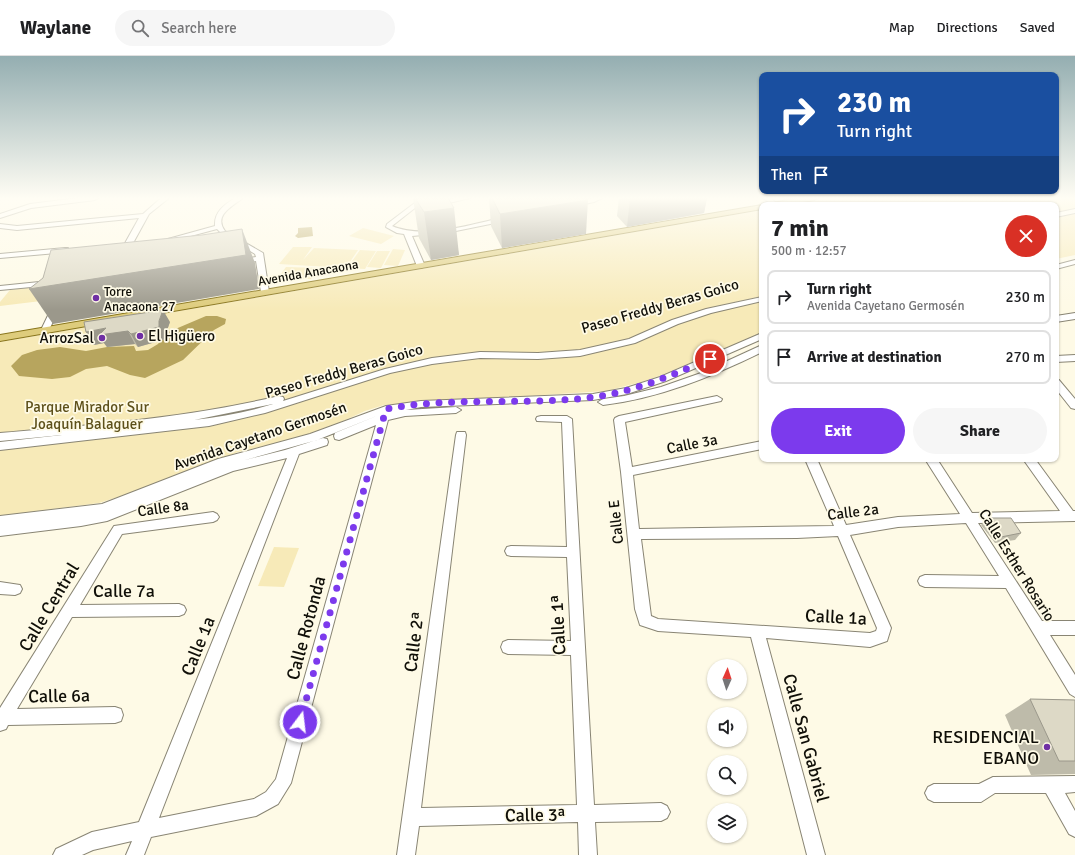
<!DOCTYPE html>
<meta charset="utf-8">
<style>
body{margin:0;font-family:Signika,sans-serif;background:#f6f6f6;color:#202124;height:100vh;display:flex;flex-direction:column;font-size:15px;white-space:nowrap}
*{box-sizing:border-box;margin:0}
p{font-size:13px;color:#757577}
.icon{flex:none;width:22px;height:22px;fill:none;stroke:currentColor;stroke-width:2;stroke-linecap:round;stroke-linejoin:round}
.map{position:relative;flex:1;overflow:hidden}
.panel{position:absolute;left:759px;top:146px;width:300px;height:260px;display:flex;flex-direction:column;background:#fff;border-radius:8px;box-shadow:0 1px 3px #0004}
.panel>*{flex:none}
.hud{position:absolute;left:759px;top:16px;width:300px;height:122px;border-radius:8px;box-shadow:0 1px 3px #0004;background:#1a4fa0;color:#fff;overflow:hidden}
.needle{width:26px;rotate:3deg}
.fabs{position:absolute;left:707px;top:603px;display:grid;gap:8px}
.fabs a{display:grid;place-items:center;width:40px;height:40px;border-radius:50%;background:#fff;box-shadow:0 1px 3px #0004;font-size:20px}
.pin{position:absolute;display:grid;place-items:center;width:34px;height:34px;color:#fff;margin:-17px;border:2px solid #fff;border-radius:50%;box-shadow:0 1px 4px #0007}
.me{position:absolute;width:44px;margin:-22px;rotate:15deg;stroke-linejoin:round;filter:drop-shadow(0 0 3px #0008)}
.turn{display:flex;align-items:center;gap:14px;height:84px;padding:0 12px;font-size:18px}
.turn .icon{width:52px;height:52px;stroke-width:2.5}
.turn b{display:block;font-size:28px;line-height:34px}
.then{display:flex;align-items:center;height:38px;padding:0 12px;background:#0003;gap:8px;font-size:15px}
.round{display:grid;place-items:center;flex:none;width:42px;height:42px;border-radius:21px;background:#f6f6f6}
.head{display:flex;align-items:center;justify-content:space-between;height:68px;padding:0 12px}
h1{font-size:24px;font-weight:700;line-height:30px}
.primary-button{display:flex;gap:8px;margin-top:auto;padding:8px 12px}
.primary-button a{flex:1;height:46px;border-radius:24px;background:#7c3aed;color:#fff;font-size:16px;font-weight:700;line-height:46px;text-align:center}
.primary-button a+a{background:#f6f6f6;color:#202124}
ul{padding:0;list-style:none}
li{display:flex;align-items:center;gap:12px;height:54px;margin:0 8px 6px;padding:0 4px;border:2px solid #e0e0e0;border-radius:8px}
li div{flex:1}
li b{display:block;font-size:15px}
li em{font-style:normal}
header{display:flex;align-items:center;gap:24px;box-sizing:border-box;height:56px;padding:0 20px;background:#fff;border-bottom:1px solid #e0e0e0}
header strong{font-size:19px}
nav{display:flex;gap:22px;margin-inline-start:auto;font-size:14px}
.search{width:280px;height:36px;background:#f6f6f6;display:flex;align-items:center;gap:10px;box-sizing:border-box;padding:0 14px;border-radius:22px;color:#757577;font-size:15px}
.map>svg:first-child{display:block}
.green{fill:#f7eab8}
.water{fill:#b7a55e}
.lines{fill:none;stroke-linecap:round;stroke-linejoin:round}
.minor-casing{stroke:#898574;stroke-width:2}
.major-casing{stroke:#88741a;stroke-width:2}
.minor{fill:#fff;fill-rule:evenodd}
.major{fill:#decc7c;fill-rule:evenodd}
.wall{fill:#bebbaa}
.shaded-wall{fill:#9b988b}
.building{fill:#ddd9c6;stroke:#9b988b}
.route{stroke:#7c3aed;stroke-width:7;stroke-dasharray:0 12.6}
.poi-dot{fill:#6f2fa4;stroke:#fefae6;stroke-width:1.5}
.labels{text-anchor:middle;stroke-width:3.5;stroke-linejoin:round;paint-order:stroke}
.far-street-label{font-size:13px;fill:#100f08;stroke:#fefae6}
.far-poi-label{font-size:13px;fill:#100f08;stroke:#fefae6;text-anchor:start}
.street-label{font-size:15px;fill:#100f08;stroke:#fefae6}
.poi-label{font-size:15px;fill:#100f08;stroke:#fefae6;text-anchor:start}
.park-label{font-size:15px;fill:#5d501a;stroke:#fefae6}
.near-street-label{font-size:18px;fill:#100f08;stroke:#fefae6}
.near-poi-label{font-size:18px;fill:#100f08;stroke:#fefae6;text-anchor:end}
</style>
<header>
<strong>Waylane</strong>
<div class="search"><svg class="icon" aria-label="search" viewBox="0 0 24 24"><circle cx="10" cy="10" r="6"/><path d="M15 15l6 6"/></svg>Search here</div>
<nav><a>Map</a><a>Directions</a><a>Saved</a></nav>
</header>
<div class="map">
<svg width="1075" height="799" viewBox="0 0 1075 799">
<rect width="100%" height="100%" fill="#fefae6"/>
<g class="green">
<polygon points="829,142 1075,142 1075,199 1056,203 1056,149 789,149"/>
<polygon points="762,154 762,277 659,320 641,326 606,335 384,349 365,355 328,372 295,383 238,396 137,435 99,447 0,460 0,286"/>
<polygon points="363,172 394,180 381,188 349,180"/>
<polygon points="293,191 312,191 303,204 314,192 358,194 346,212 279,208"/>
<polygon points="393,193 405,194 398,210 384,209"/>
<polygon points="360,194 376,195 365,213 347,212"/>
<polygon points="377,195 390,195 381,212 367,211"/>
<polygon points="286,211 319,212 311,223 278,222"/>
<polygon points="58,228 41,245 0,250 0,246 10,234"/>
<polygon points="274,491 299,492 284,531 258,530"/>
</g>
<g class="water">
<polygon points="312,171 313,180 298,182 295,180 298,177 298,172"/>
<polygon points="206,260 217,260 226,263 225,268 214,274 183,304 145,322 130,319 107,310 86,313 70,321 52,323 19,320 11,310 22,299 37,294 60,291 86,295 107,291 134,290 136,295 148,294 158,288 166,277"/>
</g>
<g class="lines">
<defs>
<g id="minor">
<polygon points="78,142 98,142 95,144 31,152 0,162 0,158 30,148"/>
<polygon points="161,142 169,142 149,158 132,189 128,191 124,189 139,162 17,174 0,172 0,168 17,170 143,158"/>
<path d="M 235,142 L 243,142 C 233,150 213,159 225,175 L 263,197 L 269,236 L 268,238 L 262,238 L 261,236 L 256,205 L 240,208 L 236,206 L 237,204 L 256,201 L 255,198 L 221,177 L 217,173 L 172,185 L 168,183 L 215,170 C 214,156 224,149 235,142 Z"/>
<path d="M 418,142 L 424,142 L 420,148 L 392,170 C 424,184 472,168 505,161 L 508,163 L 505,165 L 446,177 L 412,180 L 425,210 L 421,212 L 417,210 L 404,178 L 397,177 L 386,171 L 387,168 L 416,146 Z"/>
<polygon points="456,142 470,142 436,150 433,148"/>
<polygon points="593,142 602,142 594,146 575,150 572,148"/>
<polygon points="763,142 770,142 779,149 772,149"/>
<polygon points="1075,153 1075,157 1056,161 1056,157"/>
<polygon points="65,192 68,192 68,196 0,202 0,198"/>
<polygon points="1075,204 1075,208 1056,213 1056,209"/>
<polygon points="49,225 52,225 52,229 0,234 0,230"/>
<path d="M 762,241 L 762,245 L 711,257 L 678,268 L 635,287 L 580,300 L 538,303 L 480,302 L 432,308 L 390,317 L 265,357 L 209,370 L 0,394 L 0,386 L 62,379 L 0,385 L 0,377 C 94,369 187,362 279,340 L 283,341 L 284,343 L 283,345 L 385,313 L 432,302 L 480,296 L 538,297 L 580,294 L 629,283 L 672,264 L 706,253 ZM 273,348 C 248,356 221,361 194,364 Z"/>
<polygon points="53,249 56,249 60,251 48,276 42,276 41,274"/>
<polygon points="1075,257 1075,263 1056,266 1056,260"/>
<path d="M 762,277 L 762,283 L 666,325 L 627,338 L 593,344 L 421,351 L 406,354 L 456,351 L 461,354 L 456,357 L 405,360 L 388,364 L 291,727 L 278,748 L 256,760 L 151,781 L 144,799 L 126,799 L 132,785 L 93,794 L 82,799 L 53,799 L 56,793 L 92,776 L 139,766 L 287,402 L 233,415 L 107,465 L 81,470 L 0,480 L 0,470 L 31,466 L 0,470 L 0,460 L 102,448 L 218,403 L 310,378 L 386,350 L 421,345 L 593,338 L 626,332 L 660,321 ZM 379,359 L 335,377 L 334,380 L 335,383 L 339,384 L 376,369 L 276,723 L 266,736 L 254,743 L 159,762 L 299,398 L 327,389 L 328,386 L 327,383 L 323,382 L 285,394 L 245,404 L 317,384 Z"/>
<path d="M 762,289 L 762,296 C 711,321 660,342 603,349 L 598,346 L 603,343 L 624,340 L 661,331 L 701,317 Z"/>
<polygon points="1075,299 1075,305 1056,306 1056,300"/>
<polygon points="1056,323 1059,324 1075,343 1075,353 1071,352 1056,333"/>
<path d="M 717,340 L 722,343 L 721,345 L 625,366 L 632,411 L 762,385 L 762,393 L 633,419 L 639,473 L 834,470 L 805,403 L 817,403 L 846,469 L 898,461 L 960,458 L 925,403 L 937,403 L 972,457 L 1060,455 L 1023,403 L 1035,403 L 1073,455 L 1075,455 L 1075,465 L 978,467 L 1042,565 L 1075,565 L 1075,579 L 1050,579 L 1075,619 L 1075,641 L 1070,638 L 1006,532 L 925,531 L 920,529 L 918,525 L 920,521 L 925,519 L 999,520 L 966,467 L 898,471 L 850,479 L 891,572 L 887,585 L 870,591 L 766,582 L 825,799 L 807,799 L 751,581 L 658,575 L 640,569 L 635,553 L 621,416 L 614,364 L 615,362 L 619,360 ZM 838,480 L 877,572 L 876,575 L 870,577 L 658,563 L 651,560 L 641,483 L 797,482 Z"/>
<polygon points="541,360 567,360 572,363 594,749 661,747 667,750 670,756 667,762 661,765 595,766 597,799 579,799 578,766 419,770 415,799 397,799 456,379 457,376 465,376 466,379 421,752 577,749 571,599 508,598 503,596 501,591 503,586 508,584 571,585 567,501 511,500 507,499 505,495 507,491 511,490 567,491 562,366 537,365 536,363 537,361"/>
<polygon points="213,456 217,458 219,461 217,464 213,466 122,478 80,549 179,548 184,550 186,554 184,558 179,560 72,561 17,653 115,651 121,653 123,659 121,665 115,667 8,669 6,673 0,675 0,652 114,470"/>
<polygon points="0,526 20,529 22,533 20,537 15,539 0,538"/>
<polygon points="1075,720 1075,736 1065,737 1075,755 1075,781 1069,778 1046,737 995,737 981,746 934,746 928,743 925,737 928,731 934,728 979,728 993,721"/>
</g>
<g id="major">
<polygon points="798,142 818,142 814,144 787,149 769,149 773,147"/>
<polygon points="762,149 762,153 0,285 0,279 762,149 764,149"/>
</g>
</defs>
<use href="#minor" class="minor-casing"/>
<use href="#major" class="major-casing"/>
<use href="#minor" class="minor"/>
<use href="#major" class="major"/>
</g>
<g class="wall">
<polygon points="413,142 448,142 459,199 431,204 419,182"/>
<polygon points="489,142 586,142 586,178 502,192 491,170"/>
<polygon points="619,142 707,142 704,157 627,171 617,160"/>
<polygon points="170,266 166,277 166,283 138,291 135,288 107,291 104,287 94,289 86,276"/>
<polygon points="987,462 1021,477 1015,484 995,487 981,469"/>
<polygon points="1030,643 1075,644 1075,718 1031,719 1005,659"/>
</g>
<g class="shaded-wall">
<polygon points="630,142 707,142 704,157 627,171"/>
<polygon points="783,142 791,142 783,144"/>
<polygon points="588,144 586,178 502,192 500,158"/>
<polygon points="454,152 459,199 431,204 424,156"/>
<polygon points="242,173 255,207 259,233 53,268 29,233"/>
<polygon points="163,254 170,266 166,277 166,283 138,291 131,278 159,265"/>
<polygon points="106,272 128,275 135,288 107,291 104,287 94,289 86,276"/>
</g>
<g class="building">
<polygon points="415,142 448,142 454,152 424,156"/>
<polygon points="492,142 586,142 588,144 500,158"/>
<polygon points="242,173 246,199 29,233 43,222 51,194 202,179"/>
<polygon points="163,254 159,265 159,271 131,278 128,275 99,279 106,272 86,276 84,266"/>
<polygon points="987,462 1011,462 1021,477 1001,481"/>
<polygon points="1030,643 1075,644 1075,705 1059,705"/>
</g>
<linearGradient id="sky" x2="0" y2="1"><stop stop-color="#94aeb1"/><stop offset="0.56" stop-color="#fffdf4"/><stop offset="1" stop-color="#fffdf4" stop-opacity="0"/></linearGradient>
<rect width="1075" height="254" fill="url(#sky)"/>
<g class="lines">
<path class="route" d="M 300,666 L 386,353 C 454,340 526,350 595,341 C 636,335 672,319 710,303"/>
</g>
<g class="poi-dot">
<circle cx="96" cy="242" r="4"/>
<circle cx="140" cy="280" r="4"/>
<circle cx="102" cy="282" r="4"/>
<circle cx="1047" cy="691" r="4"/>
</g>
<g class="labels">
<g class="far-street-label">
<text transform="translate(308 216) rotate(-10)" y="5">Avenida Anacaona</text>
</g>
<g class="far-poi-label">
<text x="104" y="240">Torre<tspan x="104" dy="15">Anacaona 27</tspan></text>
</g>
<g class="street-label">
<text transform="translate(660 250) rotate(-16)" y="5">Paseo Freddy Beras Goico</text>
<text transform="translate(344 315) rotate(-16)" y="5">Paseo Freddy Beras Goico</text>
<text transform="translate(260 380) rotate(-19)" y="5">Avenida Cayetano Germosén</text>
<text transform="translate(692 388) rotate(-11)" y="5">Calle 3a</text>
<text transform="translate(163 452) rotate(-8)" y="5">Calle 8a</text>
<text transform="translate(853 456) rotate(-7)" y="5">Calle 2a</text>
<text transform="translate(616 466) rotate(-96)" y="5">Calle E</text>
<text transform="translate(1017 509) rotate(58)" y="5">Calle Esther Rosario</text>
</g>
<g class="poi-label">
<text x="148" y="285">El Higüero</text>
<text x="94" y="287" text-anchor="end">ArrozSal</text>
</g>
<g class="park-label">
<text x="87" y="356">Parque Mirador Sur<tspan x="87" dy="17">Joaquín Balaguer</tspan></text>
</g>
<g class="near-street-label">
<text x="124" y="541">Calle 7a</text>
<text transform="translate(49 551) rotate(-59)" y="6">Calle Central</text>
<text transform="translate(836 561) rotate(3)" y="6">Calle 1a</text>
<text transform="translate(558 569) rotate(-93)" y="6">Calle 1ª</text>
<text transform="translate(306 572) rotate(-75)" y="6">Calle Rotonda</text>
<text transform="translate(414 586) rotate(-83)" y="6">Calle 2ª</text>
<text transform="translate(198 590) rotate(-68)" y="6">Calle 1a</text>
<text transform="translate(59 640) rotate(-1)" y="6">Calle 6a</text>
<text transform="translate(806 682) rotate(75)" y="6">Calle San Gabriel</text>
<text transform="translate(535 759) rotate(-1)" y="6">Calle 3ª</text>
</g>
<g class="near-poi-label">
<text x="1039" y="687">RESIDENCIAL<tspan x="1039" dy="21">EBANO</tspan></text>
</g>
</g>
</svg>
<div class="fabs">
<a><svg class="needle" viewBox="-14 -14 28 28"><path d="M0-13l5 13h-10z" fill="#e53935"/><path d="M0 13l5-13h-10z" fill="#757577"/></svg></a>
<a><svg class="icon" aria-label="sound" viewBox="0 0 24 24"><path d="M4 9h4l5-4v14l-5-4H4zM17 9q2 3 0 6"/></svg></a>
<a><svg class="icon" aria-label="search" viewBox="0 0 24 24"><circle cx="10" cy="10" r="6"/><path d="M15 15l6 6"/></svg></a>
<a><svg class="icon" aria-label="layers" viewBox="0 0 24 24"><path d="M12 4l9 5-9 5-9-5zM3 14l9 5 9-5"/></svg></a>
</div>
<div class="pin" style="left:710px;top:303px;background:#d93025"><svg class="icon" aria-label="arrive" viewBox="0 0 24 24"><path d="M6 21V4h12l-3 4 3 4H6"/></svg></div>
<svg class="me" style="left:300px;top:666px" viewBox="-20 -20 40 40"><circle r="17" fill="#7c3aed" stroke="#fff" stroke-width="3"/><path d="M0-11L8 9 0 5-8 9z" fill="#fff"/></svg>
<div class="hud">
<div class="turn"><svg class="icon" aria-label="right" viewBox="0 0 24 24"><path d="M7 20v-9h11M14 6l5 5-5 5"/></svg><div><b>230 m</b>Turn right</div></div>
<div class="then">Then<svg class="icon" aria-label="arrive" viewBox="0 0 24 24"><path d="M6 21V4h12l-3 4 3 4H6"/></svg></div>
</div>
<section class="panel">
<div class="head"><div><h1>7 min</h1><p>500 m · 12:57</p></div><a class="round" style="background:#d93025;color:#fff"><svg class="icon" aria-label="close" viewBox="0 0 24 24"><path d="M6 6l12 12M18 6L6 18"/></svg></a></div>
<ul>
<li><svg class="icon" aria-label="right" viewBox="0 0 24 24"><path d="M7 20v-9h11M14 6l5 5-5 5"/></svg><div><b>Turn right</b><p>Avenida Cayetano Germosén</p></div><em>230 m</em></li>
<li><svg class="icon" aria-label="arrive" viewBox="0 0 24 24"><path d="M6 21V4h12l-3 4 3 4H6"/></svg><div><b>Arrive at destination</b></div><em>270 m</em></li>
</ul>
<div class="primary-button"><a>Exit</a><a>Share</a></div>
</section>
</div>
